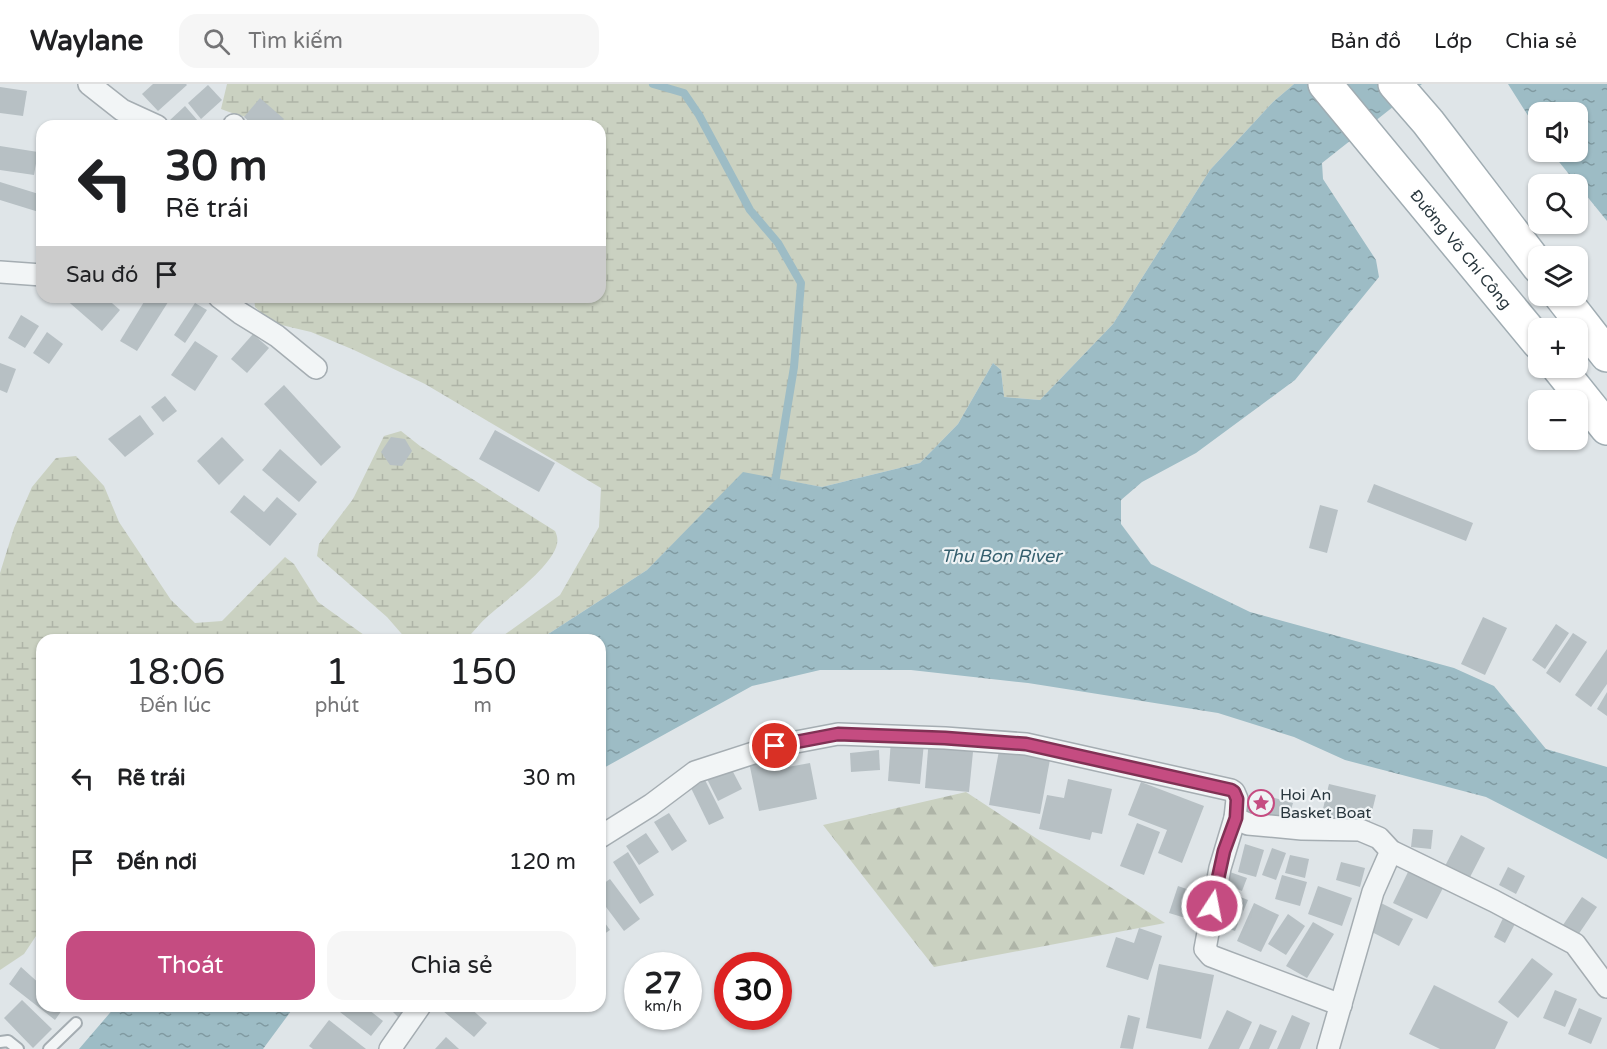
<!DOCTYPE html>
<html lang="vi">
<meta charset="utf-8">
<style>
body{margin:0;font-family:"Varela Round",sans-serif;background:#f6f6f6;color:#202124;height:100vh;display:flex;flex-direction:column;font-size:22px;white-space:nowrap}
*{box-sizing:border-box;margin:0}
p{font-size:20px;color:#757577}
.icon{flex:none;width:33px;height:33px;fill:none;stroke:currentColor;stroke-width:2;stroke-linecap:round;stroke-linejoin:round}
.map{position:relative;flex:1;overflow:hidden}
.sheet{position:absolute;left:36px;top:550px;width:570px;height:378px;display:flex;flex-direction:column;background:#fff;border-radius:18px;box-shadow:0 2px 4px #0004}
.sheet>*{flex:none}
.hud{position:absolute;left:36px;top:36px;width:570px;height:183px;border-radius:18px;box-shadow:0 2px 4px #0004;background:#fff;color:#202124;overflow:hidden}
.tools{position:absolute;left:1528px;top:18px;display:grid;gap:12px}
.tools a{display:grid;place-items:center;width:60px;height:60px;border-radius:12px;background:#fff;box-shadow:0 2px 4px #0004;font-size:30px}
.speed{position:absolute;left:624px;top:868px;display:flex;gap:12px;font-size:30px;font-weight:700;text-align:center}
.speed>*{display:grid;place-content:center;width:78px;height:78px;border-radius:50%;background:#fff;box-shadow:0 2px 4px #0004;line-height:1}
.speed small{font-size:15px;font-weight:400}
.speed .limit{border:9px solid #d22;background:#fff;color:#111}
.pin{position:absolute;display:grid;place-items:center;width:51px;height:51px;color:#fff;margin:-26px;border:3px solid #fff;border-radius:50%;box-shadow:0 2px 6px #0007}
.me{position:absolute;width:66px;margin:-33px;rotate:11deg;stroke-linejoin:round;filter:drop-shadow(0 0 4px #0008)}
.turn{display:flex;align-items:center;gap:21px;height:126px;padding:0 30px;font-size:27px}
.turn .icon{width:78px;height:78px;stroke-width:2.5}
.turn b{display:block;font-size:42px;line-height:51px}
.then{display:flex;align-items:center;height:57px;padding:0 30px;background:#0003;gap:12px;font-size:22px}
.eta{display:flex;justify-content:space-evenly;align-items:center;height:102px;text-align:center}
.eta b{font-size:36px;font-weight:600;line-height:42px}
.primary-button{display:flex;gap:12px;margin-top:auto;padding:12px 30px}
.primary-button a{flex:1;height:69px;border-radius:18px;background:#c54c81;color:#fff;font-size:24px;font-weight:600;line-height:69px;text-align:center}
.primary-button a+a{background:#f6f6f6;color:#202124}
ul{padding:0;list-style:none}
li{display:flex;align-items:center;gap:18px;height:84px;padding:0 30px}
li div{flex:1}
li b{display:block;font-size:22px}
li em{font-style:normal}
header{display:flex;align-items:center;gap:36px;box-sizing:border-box;height:84px;padding:0 30px;background:#fff;border-bottom:2px solid #e0e0e0}
header strong{font-size:28px}
nav{display:flex;gap:33px;margin-inline-start:auto;font-size:21px}
.search{width:420px;height:54px;background:#f6f6f6;display:flex;align-items:center;gap:15px;box-sizing:border-box;padding:0 21px;border-radius:18px;color:#757577;font-size:22px}
.map>svg:first-child{display:block}
.forest{fill:url(#forest-firs)}
.wetland{fill:url(#wetland-marsh)}
.water{fill:url(#water-ripples)}
.lines{fill:none;stroke-linecap:round;stroke-linejoin:round}
.stream{stroke:#9dbcc5;stroke-width:8}
.building{fill:#b7c0c4}
.service-casing{stroke:#a5adb2;stroke-width:14}
.minor-casing{stroke:#a5adb2;stroke-width:24}
.primary-casing{stroke:#a0acb2;stroke-width:36}
.service{stroke:#f2f5f6;stroke-width:10}
.minor{stroke:#f2f5f6;stroke-width:21}
.primary{stroke:#fff;stroke-width:33}
.route-casing{stroke:#803154;stroke-width:15}
.route{stroke:#c54c81;stroke-width:10}
.labels{text-anchor:middle;stroke-width:4.5;stroke-linejoin:round;paint-order:stroke}
.street-label{font-size:16px;fill:#29373e;stroke:#eff3f5}
.poi-label{font-size:16px;fill:#29373e;stroke:#eff3f5;text-anchor:start}
.water-label{font-size:18px;font-style:italic;fill:#36606f;stroke:#eff3f5}
</style>
<header>
<strong>Waylane</strong>
<div class="search"><svg class="icon" aria-label="search" viewBox="0 0 24 24"><circle cx="10" cy="10" r="6"/><path d="M15 15l6 6"/></svg>Tìm kiếm</div>
<nav><a>Bản đồ</a><a>Lớp</a><a>Chia sẻ</a></nav>
</header>
<div class="map">
<svg width="1607" height="965" viewBox="0 0 1607 965">
<defs>
<pattern id="forest-firs" width="22" height="20" patternUnits="userSpaceOnUse" patternTransform="scale(1.5)"><rect width="22" height="20" fill="#cad1c1"/><path d="M5 1l3.5 6h-7zM16 11l3.5 6h-7z" fill="#aeb4a7"/></pattern>
<pattern id="wetland-marsh" width="20" height="14" patternUnits="userSpaceOnUse" patternTransform="scale(1.5)"><rect width="20" height="14" fill="#cad1c1"/><path d="M1 5h8M5 5V1M11 12h8M15 12V8" fill="none" stroke="#aeb4a7"/></pattern>
<pattern id="water-ripples" width="26" height="14" patternUnits="userSpaceOnUse" patternTransform="scale(1.5)"><rect width="26" height="14" fill="#9dbcc5"/><path d="M2 4q2-2 4 0t4 0M15 11q2-2 4 0t4 0" fill="none" stroke="#809aa1"/></pattern>
</defs>
<rect width="100%" height="100%" fill="#dfe5e8"/>
<polygon class="forest" points="966,708 1165,839 934,883 823,741"/>
<g class="wetland">
<path d="M 227,0 L 1294,0 L 1273,18 L 1210,86 L 1113,240 L 1040,316 L 1004,313 L 1001,286 L 993,279 L 958,340 L 920,379 L 822,403 L 743,389 L 647,486 L 539,556 L 497,556 L 560,511 L 599,443 L 601,404 L 425,300 L 354,266 L 311,248 L 273,239 L 255,223 L 254,213 L 352,213 L 361,216 L 365,213 L 600,213 L 600,42 L 277,42 C 258,35 240,33 221,25 Z"/>
<path d="M 401,347 L 420,362 L 555,447 C 557,451 558,455 557,460 C 552,483 506,516 488,532 C 480,539 473,548 466,556 L 407,556 L 387,533 L 317,472 L 319,460 L 353,415 L 384,352 Z"/>
<polygon points="76,372 104,402 119,438 171,516 195,539 222,537 285,473 294,480 318,518 371,556 42,556 42,849 38,849 24,870 0,886 0,489 14,444 32,403 56,374"/>
</g>
<g class="water">
<polygon points="1294,0 1422,0 1322,79 1323,95 1376,176 1379,193 1295,296 1196,369 1142,398 1121,416 1121,440 1151,480 1250,528 1454,584 1494,602 1546,665 1607,683 1607,775 1486,713 1345,676 1294,653 1218,629 1028,599 911,586 820,586 752,602 600,686 600,556 539,556 647,486 743,388 822,403 920,379 958,340 993,279 1001,286 1004,313 1040,316 1113,240 1210,86 1273,18"/>
<polygon points="1508,0 1607,0 1607,137 1551,68 1578,68 1578,28 1539,28 1539,49"/>
<polygon points="115,923 115,922 294,923 263,965 79,965"/>
</g>
<g class="lines">
<polyline class="stream" points="653,0 684,9 699,31 750,126 778,159 801,199 794,283 774,405"/>
</g>
<g class="building">
<polygon points="153,0 186,0 187,1 158,27 142,10"/>
<polygon points="208,1 222,16 201,35 188,19"/>
<polygon points="0,3 27,7 23,32 0,29"/>
<polygon points="260,14 284,35 278,42 254,42 244,33"/>
<polygon points="185,22 198,37 192,42 174,42 169,37"/>
<polygon points="0,62 38,68 34,91 0,86"/>
<polygon points="0,98 42,111 42,129 0,116"/>
<polygon points="63,213 105,213 120,226 102,247"/>
<polygon points="147,213 167,213 170,215 137,267 120,257"/>
<polygon points="195,219 207,226 185,259 174,251"/>
<polygon points="21,231 39,242 25,264 8,254"/>
<polygon points="47,248 63,260 49,280 33,269"/>
<polygon points="253,250 269,264 247,289 231,275"/>
<polygon points="195,257 218,272 195,307 171,291"/>
<polygon points="0,279 16,285 7,309 0,306"/>
<polygon points="284,301 341,363 321,382 264,320"/>
<polygon points="165,312 177,327 163,338 151,323"/>
<polygon points="140,331 154,350 125,373 108,355"/>
<polygon points="495,346 555,379 539,408 479,375"/>
<polygon points="222,353 244,376 219,401 197,377"/>
<polygon points="391,353 405,355 412,367 402,382 390,381 381,368"/>
<polygon points="280,365 317,398 299,418 262,386"/>
<polygon points="1374,400 1473,439 1466,457 1367,418"/>
<polygon points="244,411 264,428 277,413 297,430 270,462 230,428"/>
<polygon points="1320,421 1338,426 1327,469 1309,464"/>
<polygon points="1483,533 1507,544 1485,591 1461,580"/>
<polygon points="1556,540 1569,549 1545,585 1532,576"/>
<polygon points="1573,549 1587,558 1560,599 1546,589"/>
<polygon points="1607,565 1607,600 1591,623 1575,611"/>
<polygon points="1607,608 1607,632 1597,625"/>
<polygon points="929,654 974,658 969,708 925,704"/>
<polygon points="891,656 924,659 920,700 888,697"/>
<polygon points="1000,661 1051,670 1040,730 989,721"/>
<polygon points="879,666 880,686 851,688 850,669"/>
<polygon points="785,671 788,683 810,679 817,715 759,727 749,678"/>
<polygon points="731,684 742,705 718,717 707,695"/>
<polygon points="1068,695 1112,705 1102,750 1092,748 1090,756 1039,745 1047,711 1064,714"/>
<polygon points="705,696 724,734 709,741 691,704"/>
<polygon points="1141,698 1204,722 1182,779 1158,769 1167,746 1128,731"/>
<polygon points="1329,700 1376,711 1368,744 1321,733"/>
<polygon points="1253,708 1293,719 1286,742 1246,732"/>
<polygon points="669,729 687,757 672,767 654,738"/>
<polygon points="1137,739 1160,748 1144,791 1120,782"/>
<polygon points="1413,745 1433,746 1431,765 1411,763"/>
<polygon points="646,749 659,768 639,781 626,762"/>
<polygon points="1461,751 1485,764 1469,795 1445,782"/>
<polygon points="1245,760 1264,766 1256,793 1238,788"/>
<polygon points="1272,764 1286,769 1276,796 1262,791"/>
<polygon points="628,768 654,811 640,820 613,778"/>
<polygon points="1290,771 1309,775 1305,794 1285,789"/>
<polygon points="1341,778 1365,784 1360,803 1336,796"/>
<polygon points="1508,783 1525,792 1516,810 1499,801"/>
<polygon points="1227,787 1247,794 1242,807 1223,800"/>
<polygon points="1408,788 1443,804 1427,835 1393,819"/>
<polygon points="1282,791 1307,798 1300,822 1275,815"/>
<polygon points="610,795 640,835 624,847 600,815 600,802"/>
<polygon points="1178,802 1201,810 1192,836 1169,829"/>
<polygon points="1318,802 1352,814 1342,842 1308,830"/>
<polygon points="1225,807 1248,816 1235,847 1212,838"/>
<polygon points="1582,813 1597,823 1578,851 1563,841"/>
<polygon points="1254,819 1279,831 1261,868 1237,857"/>
<polygon points="1381,819 1413,835 1399,862 1368,846"/>
<polygon points="1288,830 1305,842 1286,871 1268,860"/>
<polygon points="600,832 610,846 600,853"/>
<polygon points="1504,832 1516,838 1505,859 1494,853"/>
<polygon points="1313,838 1334,850 1307,894 1286,882"/>
<polygon points="1139,844 1162,852 1148,896 1106,883 1116,853 1134,859"/>
<polygon points="1532,874 1553,890 1518,934 1498,918"/>
<polygon points="1159,880 1214,891 1201,955 1146,944"/>
<polygon points="21,883 42,902 42,922 65,922 55,936 9,900"/>
<polygon points="1434,901 1508,938 1495,965 1440,965 1409,950"/>
<polygon points="1555,906 1577,915 1565,943 1543,934"/>
<polygon points="22,916 52,945 33,964 4,934"/>
<polygon points="344,922 364,922 383,937 371,952 340,928"/>
<polygon points="387,922 411,922 399,934"/>
<polygon points="447,922 468,922 487,939 474,953 443,927"/>
<polygon points="1579,924 1602,934 1591,960 1568,950"/>
<polygon points="1227,926 1252,938 1239,965 1208,965"/>
<polygon points="1128,931 1140,934 1133,965 1120,964"/>
<polygon points="1292,931 1310,939 1300,965 1277,965"/>
<polygon points="329,936 366,965 313,965 309,962"/>
<polygon points="1260,940 1277,947 1269,965 1249,965"/>
<polygon points="446,953 459,965 435,965"/>
</g>
<g class="lines">
<defs>
<g id="service">
<polyline points="0,958 8,957 18,965"/>
<polyline points="49,965 76,939"/>
</g>
<g id="minor">
<polyline points="89,0 122,26 157,42"/>
<polyline points="234,42 234,41"/>
<polyline points="0,188 42,191"/>
<polyline points="219,213 240,229 277,252 316,284"/>
<polyline points="1235,734 1248,740 1302,745 1360,746 1379,754 1391,767 1494,817 1575,860 1607,903"/>
<polyline points="600,753 651,721 695,688 775,662 838,650 945,654 1026,660 1231,706 1234,708 1237,715 1235,734 1220,784 1205,865 1211,872 1341,921"/>
<polyline points="390,965 420,922"/>
<polyline points="1328,965 1373,808 1391,767"/>
</g>
<g id="primary">
<path id="s1" d="M 1325,0 L 1539,259"/>
<polyline points="1395,0 1428,38 1539,183"/>
<polyline points="1561,212 1607,271"/>
<polyline points="1559,284 1607,344"/>
</g>
</defs>
<use href="#service" class="service-casing"/>
<use href="#minor" class="minor-casing"/>
<use href="#primary" class="primary-casing"/>
<use href="#service" class="service"/>
<use href="#minor" class="minor"/>
<use href="#primary" class="primary"/>
</g>
<g class="lines">
<defs>
<polyline id="route" points="775,662 838,650 945,654 1026,660 1231,706 1234,708 1237,715 1236,734 1224,767 1212,822"/>
</defs>
<use href="#route" class="route-casing"/>
<use href="#route" class="route"/>
</g>
<defs>
<symbol id="sight-ring" viewBox="-11 -11 22 22"><circle r="9.5" fill="#eff3f5" stroke="#c54c81" stroke-width="1.5"/><path d="M0-6L1.8-2.2L6-1.7L2.9 1.2L3.7 5.4L0 3.3L-3.7 5.4L-2.9 1.2L-6-1.7L-1.8-2.2Z" fill="#c54c81"/></symbol>
</defs>
<g fill-rule="evenodd">
<use href="#sight-ring" x="1246" y="704" width="30" height="30"/>
</g>
<g class="labels">
<g class="street-label">
<text dy="6" stroke="none"><textPath href="#s1" startOffset="214">Đường Võ Chí Công</textPath></text>
</g>
<g class="poi-label">
<text x="1280" y="716">Hoi An<tspan x="1280" dy="18">Basket Boat</tspan></text>
</g>
<g class="water-label">
<text x="1001" y="478">Thu Bon River</text>
</g>
</g>
</svg>
<div class="tools">
<a><svg class="icon" aria-label="sound" viewBox="0 0 24 24"><path d="M4 9h4l5-4v14l-5-4H4zM17 9q2 3 0 6"/></svg></a>
<a><svg class="icon" aria-label="search" viewBox="0 0 24 24"><circle cx="10" cy="10" r="6"/><path d="M15 15l6 6"/></svg></a>
<a><svg class="icon" aria-label="layers" viewBox="0 0 24 24"><path d="M12 4l9 5-9 5-9-5zM3 14l9 5 9-5"/></svg></a>
<a>+</a>
<a>−</a>
</div>
<div class="speed"><div>27<small>km/h</small></div><div class="limit">30</div></div>
<div class="pin" style="left:775px;top:662px;background:#d93025"><svg class="icon" aria-label="arrive" viewBox="0 0 24 24"><path d="M6 21V4h12l-3 4 3 4H6"/></svg></div>
<svg class="me" style="left:1212px;top:822px" viewBox="-20 -20 40 40"><circle r="17" fill="#c54c81" stroke="#fff" stroke-width="3"/><path d="M0-11L8 9 0 5-8 9z" fill="#fff"/></svg>
<div class="hud">
<div class="turn"><svg class="icon" aria-label="left" viewBox="0 0 24 24"><path d="M17 20v-9H6M10 6l-5 5 5 5"/></svg><div><b>30 m</b>Rẽ trái</div></div>
<div class="then">Sau đó<svg class="icon" aria-label="arrive" viewBox="0 0 24 24"><path d="M6 21V4h12l-3 4 3 4H6"/></svg></div>
</div>
<section class="sheet">
<div class="eta">
<div><b>18:06</b><p>Đến lúc</p></div>
<div><b>1</b><p>phút</p></div>
<div><b>150</b><p>m</p></div>
</div>
<ul>
<li><svg class="icon" aria-label="left" viewBox="0 0 24 24"><path d="M17 20v-9H6M10 6l-5 5 5 5"/></svg><div><b>Rẽ trái</b></div><em>30 m</em></li>
<li><svg class="icon" aria-label="arrive" viewBox="0 0 24 24"><path d="M6 21V4h12l-3 4 3 4H6"/></svg><div><b>Đến nơi</b></div><em>120 m</em></li>
</ul>
<div class="primary-button"><a>Thoát</a><a>Chia sẻ</a></div>
</section>
</div>
